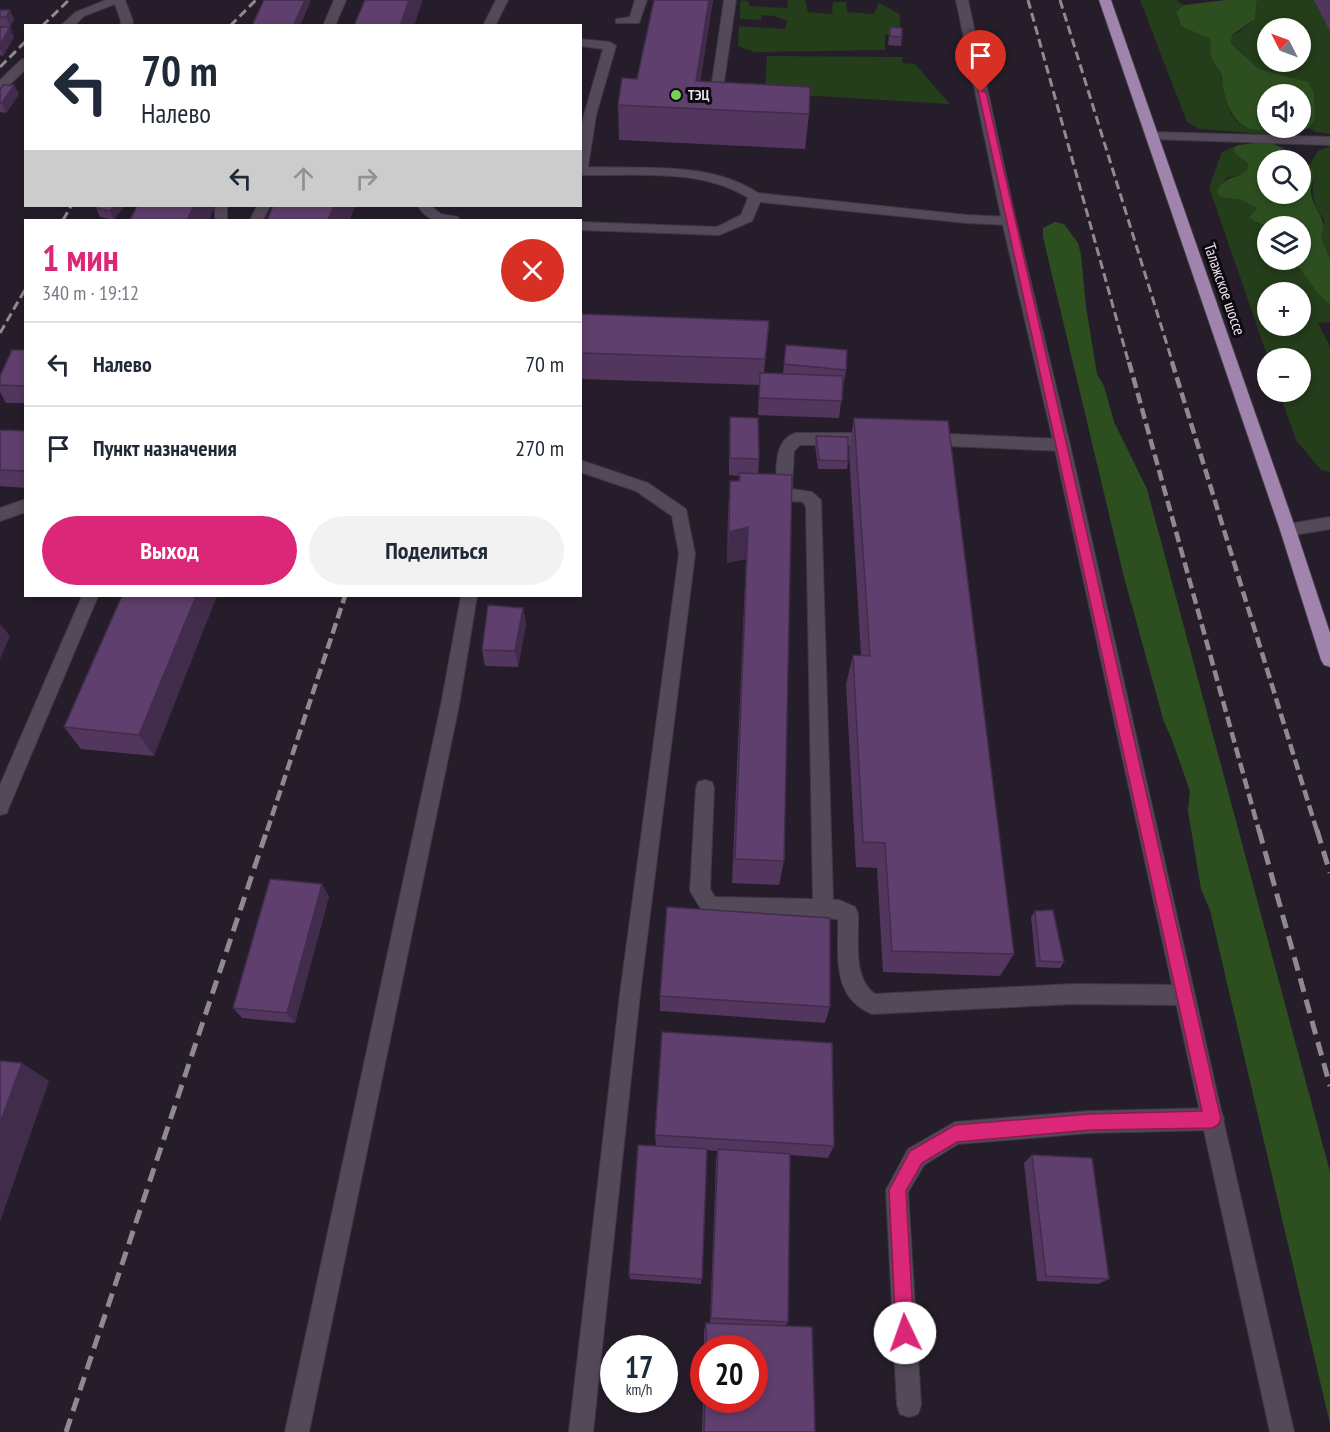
<!DOCTYPE html>
<html lang="ru">
<meta charset="utf-8">
<style>
body{margin:0;font-family:"PT Sans Narrow",sans-serif;background:#f2f2f3;color:#1f2937;height:100vh;display:flex;flex-direction:column;font-size:22px;white-space:nowrap}
*{box-sizing:border-box;margin:0}
p{font-size:20px;color:#747a83}
.icon{flex:none;width:33px;height:33px;fill:none;stroke:currentColor;stroke-width:2;stroke-linecap:round;stroke-linejoin:round}
.map{position:relative;flex:1;overflow:hidden}
.panel{position:absolute;left:24px;top:219px;width:558px;height:378px;display:flex;flex-direction:column;background:#fff;border-radius:0px;box-shadow:0 3px 9px #0003}
.panel>*{flex:none}
.banner{position:absolute;left:24px;top:24px;width:558px;height:183px;border-radius:0px;box-shadow:0 3px 9px #0003;background:#fff;color:#1f2937;overflow:hidden}
.needle{width:39px;rotate:312deg}
.fabs{position:absolute;left:1257px;top:18px;display:grid;gap:12px}
.fabs a{display:grid;place-items:center;width:54px;height:54px;border-radius:50%;background:#fff;box-shadow:0 3px 9px #0003;font-size:30px}
.speed{position:absolute;left:600px;top:1335px;display:flex;gap:12px;font-size:30px;font-weight:700;text-align:center}
.speed>*{display:grid;place-content:center;width:78px;height:78px;border-radius:50%;background:#fff;box-shadow:0 3px 9px #0003;line-height:1}
.speed small{font-size:15px;font-weight:400}
.speed .limit{border:9px solid #d22;background:#fff;color:#111}
.pin{position:absolute;display:grid;place-items:center;width:51px;height:51px;color:#fff;margin:-62px -26px;border-radius:50% 50% 50% 0;rotate:-45deg;box-shadow:0 0 6px #0007}
.pin .icon{rotate:45deg}
.me{position:absolute;width:66px;margin:-33px;rotate:357deg;stroke-linejoin:round;filter:drop-shadow(0 0 4px #0008)}
.turn{display:flex;align-items:center;gap:21px;height:126px;padding:0 18px;font-size:27px}
.turn .icon{width:78px;height:78px;stroke-width:2.5}
.turn b{display:block;font-size:42px;line-height:51px}
.lanes{display:flex;align-items:center;height:57px;padding:0 18px;background:#0003;justify-content:center;gap:30px;direction:ltr}
.lanes .off{opacity:.35}
.round{display:grid;place-items:center;flex:none;width:63px;height:63px;border-radius:32px;background:#f2f2f3}
.headline{display:flex;align-items:center;justify-content:space-between;height:102px;padding:0 18px}
h1{font-size:36px;font-weight:600;line-height:45px;color:#db2777}
.button{display:flex;gap:12px;margin-top:auto;padding:12px 18px}
.button a{flex:1;height:69px;border-radius:36px;background:#db2777;color:#fff;font-size:24px;font-weight:600;line-height:69px;text-align:center}
.button a+a{background:#f2f2f3;color:#1f2937}
ul{padding:0;list-style:none}
li{display:flex;align-items:center;gap:18px;height:84px;padding:0 18px;border-top:2px solid #e0e1e3}
li div{flex:1}
li b{display:block;font-size:22px}
li em{font-style:normal}
.map>svg:first-child{display:block}
.green{fill:#243d1a;fill-rule:evenodd}
.forest{fill:#2d4f20;fill-rule:evenodd}
.lines{fill:none;stroke-linecap:round;stroke-linejoin:round}
.lane-casing{stroke:#3f3843;stroke-width:2}
.street-casing{stroke:#3f3843;stroke-width:2}
.primary-casing{stroke:#3f3843;stroke-width:2}
.lane{fill:#534958;fill-rule:evenodd}
.street{fill:#534958;fill-rule:evenodd}
.primary{fill:#a084ad;fill-rule:evenodd}
.rail-far2{stroke:#908993;stroke-width:3;stroke-dasharray:9 4.5;stroke-linecap:butt}
.rail-far1{stroke:#908993;stroke-width:4.5;stroke-dasharray:11 5;stroke-linecap:butt}
.rail{stroke:#908993;stroke-width:5;stroke-dasharray:14 8;stroke-linecap:butt}
.wall{fill:#52365e}
.shaded-wall{fill:#422c4c}
.building{fill:#5f3f6d;stroke:#422c4c;stroke-width:1.5}
.route{fill:#db2777;stroke:#8e194d;stroke-width:1.5}
.poi-dot{fill:#7bd156;stroke:#0d090f;stroke-width:2}
.labels{text-anchor:middle;stroke-width:6;stroke-linejoin:round;paint-order:stroke}
.far-poi-label{font-size:14px;font-weight:bold;fill:#eae4ed;stroke:#0d090f;text-anchor:start}
.street-label{font-size:16px;fill:#eae4ed;stroke:#0d090f}
</style>
<div class="map">
<svg width="1330" height="1432" viewBox="0 0 1330 1432">
<rect width="100%" height="100%" fill="#261d2a"/>
<g class="green">
<polygon points="742,0 749,2 749,6 787,8 788,0 805,0 808,12 832,14 833,2 846,2 847,12 874,14 879,3 900,14 900,35 885,35 885,50 754,52 738,46 739,26 785,29 787,21 775,16 762,15 761,20 740,19 740,3"/>
<path d="M 1140,0 L 1176,0 L 1184,5 L 1176,12 L 1179,22 L 1209,38 L 1212,43 L 1211,58 L 1220,72 L 1231,114 C 1248,137 1258,128 1279,128 L 1277,131 L 1265,134 L 1199,129 L 1187,122 Z"/>
<path d="M 1257,0 L 1330,0 L 1330,134 L 1316,132 L 1309,128 L 1315,120 L 1314,98 L 1299,80 L 1259,69 L 1231,45 L 1232,35 L 1239,32 L 1255,19 ZM 1268,28 L 1300,28 L 1300,62 L 1268,62 Z"/>
<polygon points="767,56 903,57 902,63 915,64 950,104 765,93"/>
<path d="M 1238,145 L 1233,149 L 1235,154 L 1248,163 L 1248,169 L 1243,174 L 1226,178 L 1220,197 L 1241,200 L 1257,208 L 1253,212 L 1256,223 L 1268,226 L 1268,260 L 1292,260 C 1306,274 1314,293 1330,304 L 1330,322 L 1318,323 L 1330,347 L 1330,472 L 1321,470 L 1296,440 L 1279,392 L 1300,392 L 1300,358 L 1268,358 L 1209,187 L 1222,152 ZM 1268,292 L 1300,292 L 1300,326 L 1268,326 Z"/>
<path d="M 1330,146 L 1330,259 L 1321,237 L 1324,219 C 1305,197 1318,184 1309,165 L 1318,151 Z"/>
</g>
<g class="forest">
<path d="M 1226,0 L 1257,0 L 1255,19 L 1232,35 L 1231,44 L 1259,69 L 1308,82 L 1314,93 L 1315,120 L 1309,128 L 1301,130 L 1296,128 L 1300,128 L 1300,94 L 1268,94 L 1268,128 L 1272,128 C 1237,139 1225,106 1222,78 C 1221,70 1213,64 1211,57 C 1209,50 1213,45 1209,38 L 1181,26 L 1176,12 L 1184,5 Z"/>
<path d="M 1268,142 C 1278,145 1302,157 1309,165 C 1317,174 1310,184 1311,193 C 1314,213 1328,216 1321,237 L 1330,259 L 1330,304 C 1314,293 1306,274 1292,260 L 1300,260 L 1300,226 C 1283,226 1263,230 1249,217 L 1257,208 L 1241,200 L 1220,197 L 1217,191 C 1228,173 1236,181 1248,169 L 1248,163 L 1235,154 L 1233,149 L 1238,145 ZM 1268,160 L 1300,160 L 1300,194 L 1268,194 Z"/>
<polygon points="1055,222 1064,224 1078,243 1081,255 1086,307 1097,374 1104,386 1114,422 1147,489 1330,1172 1330,1424 1210,910 1201,889 1188,811 1190,791 1171,737 1164,722 1124,577 1043,237 1043,228"/>
</g>
<g class="lines">
<defs>
<g id="lane">
<polygon points="106,0 125,0 133,21 132,26 120,26 121,21 115,4 84,16 74,26 60,26 76,12"/>
<polygon points="334,0 346,0 335,26 323,26"/>
<polygon points="496,0 508,0 495,26 483,26"/>
<polygon points="635,0 647,0 639,23 616,23 616,19 630,17"/>
<polygon points="724,0 736,0 722,95 729,102 723,106 710,96"/>
<path d="M 580,39 L 610,42 L 616,46 L 596,115 L 588,167 C 645,169 709,161 758,193 L 967,215 L 1009,217 L 1016,221 L 1009,225 L 967,223 L 760,202 L 752,221 L 719,235 L 580,230 L 580,222 L 717,227 L 741,215 L 748,198 C 702,168 634,176 580,175 L 580,135 L 584,115 L 603,49 L 580,46 Z"/>
<polygon points="22,59 26,59 26,69 4,90 0,91 0,80"/>
<polygon points="1153,132 1330,137 1330,145 1148,139 1147,136 1148,133"/>
<rect x="215" y="206" width="12" height="14"/>
<polygon points="257,206 270,206 263,220 250,220"/>
<path d="M 418,206 L 431,206 L 441,214 L 458,217 L 460,220 C 442,222 428,223 418,206 Z"/>
<path d="M 796,433 L 874,433 L 879,435 L 882,439 L 879,443 L 874,445 L 800,445 L 794,451 L 792,489 L 812,492 L 821,500 L 833,900 L 839,900 L 855,907 L 858,914 C 859,940 852,978 875,994 L 1073,984 L 1184,985 L 1191,988 L 1194,995 L 1191,1002 L 1184,1005 L 1073,1004 L 872,1014 C 831,997 839,956 838,919 L 716,916 L 701,909 L 690,891 L 696,788 L 698,782 L 705,780 L 712,782 L 714,788 L 710,889 L 715,897 L 813,899 L 806,507 L 803,502 L 767,499 L 761,497 L 759,493 L 761,489 L 776,488 C 777,468 773,440 796,433 Z"/>
<polygon points="926,433 1062,439 1067,441 1070,445 1067,449 1062,451 926,445 921,443 918,439 921,435"/>
<polygon points="580,460 648,483 686,509 695,554 640,994 593,1432 569,1432 620,994 679,554 672,516 636,491 580,472"/>
<polygon points="26,499 26,512 0,521 0,508"/>
<polygon points="1330,517 1330,529 1288,536 1282,534 1280,530 1282,526 1288,524"/>
<polygon points="82,596 98,596 9,807 7,813 0,815 0,785"/>
<polygon points="461,596 477,596 459,705 309,1432 285,1432 441,705"/>
<polygon points="1213,1108 1221,1111 1224,1119 1221,1127 1213,1130 1090,1133 958,1144 924,1165 908,1192 921,1405 918,1414 909,1417 900,1414 897,1405 886,1190 908,1149 955,1122 1090,1111"/>
</g>
<polygon id="street" points="956,0 968,0 1016,221 1070,445 1294,1432 1270,1432 1054,445 1002,221"/>
<polygon id="primary" points="1099,0 1111,0 1296,530 1330,633 1330,667 1324,665 1321,660 1280,530"/>
</defs>
<use href="#lane" class="lane-casing"/>
<use href="#street" class="street-casing"/>
<use href="#primary" class="primary-casing"/>
<use href="#lane" class="lane"/>
<use href="#street" class="street"/>
<use href="#primary" class="primary"/>
<g class="rail-far2">
<polyline points="1028,0 1129,364"/>
<polyline points="1060,0 1173,364"/>
<polyline points="42,26 69,0"/>
<polyline points="230,26 256,0"/>
<polyline points="0,67 26,41"/>
<polyline points="63,220 71,206"/>
<polyline points="0,333 26,288"/>
</g>
<g class="rail-far1">
<polyline points="1129,362 1259,831"/>
<polyline points="1172,362 1317,831"/>
<polyline points="267,831 345,596"/>
</g>
<g class="rail">
<polyline points="1259,830 1330,1086"/>
<polyline points="1317,830 1330,873"/>
<polyline points="66,1432 267,830"/>
</g>
</g>
<g class="wall">
<polygon points="654,0 713,0 700,82 809,114 805,149 619,140 618,105 637,79"/>
<polygon points="1314,0 1330,0 1330,31"/>
<polygon points="0,10 14,19 10,27 0,26"/>
<polygon points="890,27 902,37 901,46 888,45"/>
<polygon points="0,29 14,37 3,56 0,55"/>
<polygon points="14,85 19,94 6,113 0,112 0,90"/>
<polygon points="98,206 124,206 114,220 100,217 96,208"/>
<polygon points="580,314 769,321 764,373 783,374 786,345 846,370 843,388 839,418 758,415 759,385 580,379"/>
<polygon points="26,350 26,403 6,403 0,392 0,385"/>
<polygon points="730,417 759,459 758,474 784,861 779,885 732,883 746,559 727,563 728,513 730,481 738,481 739,476 729,475 729,435"/>
<polygon points="854,418 1014,954 1000,976 883,972 877,868 856,867 846,684 853,655 861,656 849,451"/>
<polygon points="0,430 26,431 26,488 0,486"/>
<polygon points="816,436 848,461 847,469 818,469 815,445"/>
<polygon points="122,596 154,756 81,749 64,727"/>
<polygon points="523,608 526,624 518,667 485,666 482,650"/>
<polygon points="329,896 295,1023 242,1018 233,1008"/>
<polygon points="1035,911 1064,962 1060,968 1036,967 1031,917"/>
<polygon points="660,996 830,1007 825,1023 660,1011"/>
<polygon points="655,1135 834,1146 828,1158 790,1155 788,1322 785,1326 815,1432 702,1432 704,1364 704,1400 754,1400 754,1348 704,1348 704,1331 706,1323 710,1323 716,1161 717,1151 707,1150 701,1284 630,1279 629,1274 656,1146"/>
<polygon points="1032,1155 1109,1279 1098,1284 1037,1281 1024,1163"/>
</g>
<g class="shaded-wall">
<polygon points="305,0 310,0 310,3 300,26 293,26"/>
<polygon points="409,0 423,0 414,26 400,26"/>
<polygon points="709,0 713,0 712,5 696,109 696,81"/>
<polygon points="10,10 14,19 10,27 6,17"/>
<polygon points="10,27 14,37 3,56 0,48 0,45"/>
<polygon points="14,85 19,94 6,113 2,103"/>
<polygon points="114,206 124,206 114,220 110,211"/>
<polygon points="194,206 215,206 209,220 187,220"/>
<polygon points="334,206 355,206 350,220 328,220"/>
<polygon points="748,527 746,559 727,563 729,532"/>
<polygon points="196,596 217,596 154,756 139,735"/>
<polygon points="523,608 526,624 518,667 515,651"/>
<polygon points="0,624 10,636 0,659"/>
<polygon points="322,884 329,896 295,1023 287,1013"/>
<polygon points="22,1063 49,1081 0,1222 0,1123"/>
</g>
<g class="building">
<polygon points="264,0 305,0 293,26 252,26"/>
<polygon points="365,0 409,0 400,26 354,26"/>
<polygon points="654,0 709,0 696,81 810,87 809,114 618,105 622,78 637,79"/>
<polygon points="0,10 10,10 6,17 0,17"/>
<polygon points="1,27 10,27 0,45 0,29"/>
<polygon points="890,27 902,28 902,37 890,36"/>
<polygon points="3,85 14,85 2,103 0,103 0,90"/>
<polygon points="98,206 114,206 110,211 96,208"/>
<polygon points="137,206 194,206 187,220 130,220"/>
<polygon points="273,206 334,206 328,220 267,220"/>
<polygon points="580,314 769,321 765,359 580,353"/>
<polygon points="786,345 847,350 846,370 784,364"/>
<polygon points="12,350 26,350 26,386 0,385 0,376"/>
<polygon points="760,373 843,376 842,401 759,398"/>
<polygon points="730,417 758,418 759,459 730,458"/>
<polygon points="854,418 948,421 1014,954 892,951 885,843 863,842 853,655 870,656"/>
<polygon points="0,430 26,431 26,471 0,470"/>
<polygon points="816,436 848,437 848,461 819,460"/>
<polygon points="739,473 792,475 784,861 735,859 748,527 729,532 730,481 740,481"/>
<polygon points="122,596 196,596 139,735 64,727"/>
<polygon points="488,605 523,608 515,651 482,650"/>
<polygon points="270,879 322,884 287,1013 233,1008"/>
<polygon points="667,907 830,918 830,1007 660,996"/>
<polygon points="1053,910 1064,962 1040,961 1035,911"/>
<polygon points="662,1032 832,1043 834,1146 655,1135"/>
<polygon points="0,1061 22,1063 0,1123"/>
<polygon points="638,1145 707,1149 702,1279 629,1274"/>
<polygon points="718,1149 790,1154 788,1322 711,1318"/>
<polygon points="1032,1155 1092,1158 1109,1279 1046,1276"/>
<polygon points="706,1323 812,1327 815,1432 704,1432 705,1400 754,1400 754,1348 706,1348"/>
</g>
<polygon class="route" points="978,90 986,92 1221,1119 1218,1125 1212,1128 1090,1130 957,1142 922,1163 906,1191 914,1333 911,1339 905,1342 899,1339 896,1333 889,1190 910,1151 955,1125 1090,1114 1202,1111"/>
<circle class="poi-dot" cx="676" cy="95" r="6"/>
<g class="labels">
<g class="far-poi-label">
<text x="688" y="100">ТЭЦ</text>
</g>
<g class="street-label">
<text transform="translate(1225 289) rotate(71)" y="6">Талажское шоссе</text>
</g>
</g>
</svg>
<div class="fabs">
<a><svg class="needle" viewBox="-14 -14 28 28"><path d="M0-13l5 13h-10z" fill="#e53935"/><path d="M0 13l5-13h-10z" fill="#747a83"/></svg></a>
<a><svg class="icon" aria-label="sound" viewBox="0 0 24 24"><path d="M4 9h4l5-4v14l-5-4H4zM17 9q2 3 0 6"/></svg></a>
<a><svg class="icon" aria-label="search" viewBox="0 0 24 24"><circle cx="10" cy="10" r="6"/><path d="M15 15l6 6"/></svg></a>
<a><svg class="icon" aria-label="layers" viewBox="0 0 24 24"><path d="M12 4l9 5-9 5-9-5zM3 14l9 5 9-5"/></svg></a>
<a>+</a>
<a>−</a>
</div>
<div class="speed"><div>17<small>km/h</small></div><div class="limit">20</div></div>
<div class="pin" style="left:981px;top:92px;background:#d93025"><svg class="icon" aria-label="arrive" viewBox="0 0 24 24"><path d="M6 21V4h12l-3 4 3 4H6"/></svg></div>
<svg class="me" style="left:905px;top:1333px" viewBox="-20 -20 40 40"><circle r="19" fill="#fff"/><path d="M0-13L10 11 0 6-10 11z" fill="#db2777"/></svg>
<div class="banner">
<div class="turn"><svg class="icon" aria-label="left" viewBox="0 0 24 24"><path d="M17 20v-9H6M10 6l-5 5 5 5"/></svg><div><b>70 m</b>Налево</div></div>
<div class="lanes"><svg class="icon" aria-label="left" viewBox="0 0 24 24"><path d="M17 20v-9H6M10 6l-5 5 5 5"/></svg><svg class="icon off" aria-label="ahead" viewBox="0 0 24 24"><path d="M12 20V5M6 11l6-6 6 6"/></svg><svg class="icon off" aria-label="right" viewBox="0 0 24 24"><path d="M7 20v-9h11M14 6l5 5-5 5"/></svg></div>
</div>
<section class="panel">
<div class="headline"><div><h1>1 мин</h1><p>340 m · 19:12</p></div><a class="round" style="background:#d93025;color:#fff"><svg class="icon" aria-label="close" viewBox="0 0 24 24"><path d="M6 6l12 12M18 6L6 18"/></svg></a></div>
<ul>
<li><svg class="icon" aria-label="left" viewBox="0 0 24 24"><path d="M17 20v-9H6M10 6l-5 5 5 5"/></svg><div><b>Налево</b></div><em>70 m</em></li>
<li><svg class="icon" aria-label="arrive" viewBox="0 0 24 24"><path d="M6 21V4h12l-3 4 3 4H6"/></svg><div><b>Пункт назначения</b></div><em>270 m</em></li>
</ul>
<div class="button"><a>Выход</a><a>Поделиться</a></div>
</section>
</div>
